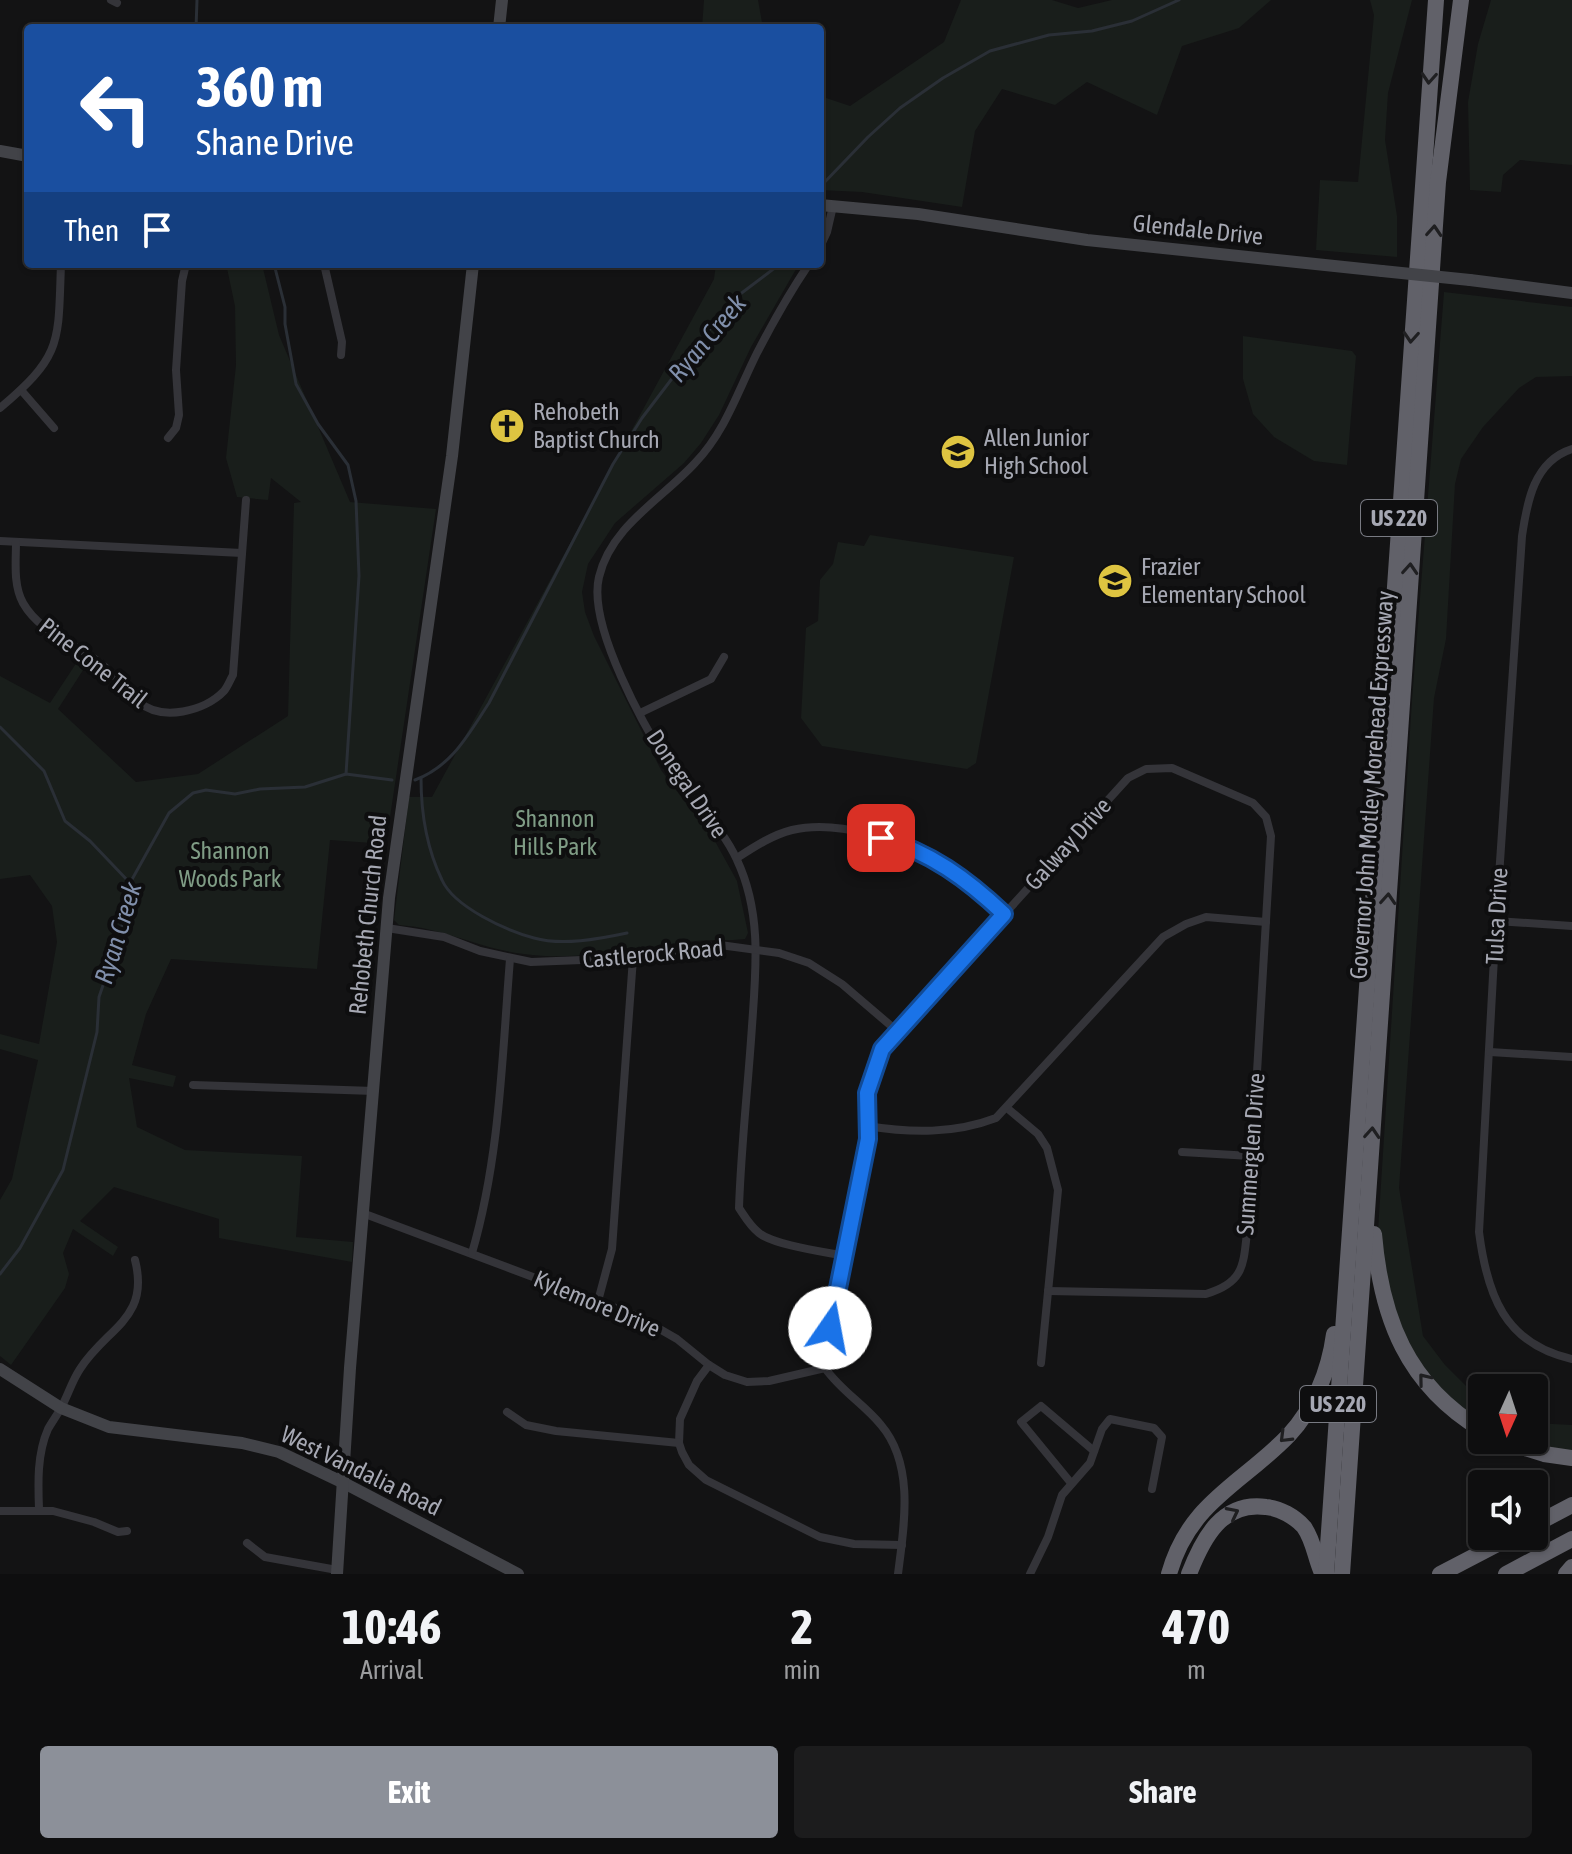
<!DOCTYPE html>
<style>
body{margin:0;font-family:"Asap Condensed",sans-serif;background:#1c1c1d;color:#f1f3f6;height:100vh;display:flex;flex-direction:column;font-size:30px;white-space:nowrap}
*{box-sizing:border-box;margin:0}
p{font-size:26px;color:#9b9c9e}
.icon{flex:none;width:44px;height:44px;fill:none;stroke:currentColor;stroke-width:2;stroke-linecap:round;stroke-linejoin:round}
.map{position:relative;height:1574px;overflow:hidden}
.side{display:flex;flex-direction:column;background:#0e0e0f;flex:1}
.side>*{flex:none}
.guide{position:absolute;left:24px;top:24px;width:800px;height:244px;border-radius:8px;box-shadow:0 2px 6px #0004,0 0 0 2px #2e2e2f;background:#1a4fa0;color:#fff;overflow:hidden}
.needle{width:52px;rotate:183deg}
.fabs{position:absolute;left:1468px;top:1374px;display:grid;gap:16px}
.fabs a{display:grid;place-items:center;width:80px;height:80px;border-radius:8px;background:#0e0e0f;box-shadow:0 2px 6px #0004,0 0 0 2px #2e2e2f;font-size:40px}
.pin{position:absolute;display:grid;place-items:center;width:68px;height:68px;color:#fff;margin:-34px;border-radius:16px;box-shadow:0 4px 12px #0006}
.me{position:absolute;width:88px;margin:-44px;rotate:12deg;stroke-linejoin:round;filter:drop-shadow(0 0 6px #0008)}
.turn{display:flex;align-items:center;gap:28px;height:168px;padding:0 40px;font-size:36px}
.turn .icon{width:104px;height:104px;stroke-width:2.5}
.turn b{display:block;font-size:56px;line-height:68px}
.then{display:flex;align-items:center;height:76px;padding:0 40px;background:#0003;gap:16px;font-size:30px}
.eta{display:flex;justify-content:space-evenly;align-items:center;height:136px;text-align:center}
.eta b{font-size:48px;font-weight:700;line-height:56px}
.primary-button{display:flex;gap:16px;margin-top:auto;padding:16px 40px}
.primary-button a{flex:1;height:92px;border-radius:8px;background:#8c9099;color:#fff;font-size:32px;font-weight:700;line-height:92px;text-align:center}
.primary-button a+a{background:#1c1c1d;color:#f1f3f6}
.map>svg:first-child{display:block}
.green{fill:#191e1b}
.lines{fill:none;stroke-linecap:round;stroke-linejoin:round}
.stream{stroke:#2a2f36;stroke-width:3}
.street{stroke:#343439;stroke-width:8}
.secondary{stroke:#424348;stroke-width:12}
.highway{stroke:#616169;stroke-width:16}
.secondary-bridge{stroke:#424348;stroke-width:12}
.oneway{stroke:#1f1f21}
.route-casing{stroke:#114b97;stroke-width:20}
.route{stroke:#1a73e8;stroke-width:14}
.labels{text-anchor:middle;stroke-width:8;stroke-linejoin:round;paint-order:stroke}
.shield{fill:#0e0e0f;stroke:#787a82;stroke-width:2}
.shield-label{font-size:22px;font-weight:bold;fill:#a6a8b3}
.street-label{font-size:24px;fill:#a6a8b3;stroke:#0e0e0f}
.poi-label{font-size:24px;fill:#a6a8b3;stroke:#0e0e0f;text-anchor:start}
.park-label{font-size:24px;fill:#7f9c85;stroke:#0e0e0f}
.water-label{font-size:26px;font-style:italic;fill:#808fab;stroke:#0e0e0f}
</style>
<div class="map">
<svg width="1572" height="1574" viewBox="0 0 1572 1574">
<rect width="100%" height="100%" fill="#131314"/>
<g class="green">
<polygon points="704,0 758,0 763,28 702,28"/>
<polygon points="961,0 1052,0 1078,8 1112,0 1271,0 1239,28 1182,46 1157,115 1087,82 1055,105 1002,89 975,131 962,207 862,192 820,190 820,96 850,106 944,42"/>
<polygon points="1370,0 1412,0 1388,93 1385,140 1397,216 1397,257 1316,250 1320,180 1358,182 1374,15"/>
<polygon points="1491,0 1572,0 1572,165 1520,160 1503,175 1501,192 1470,190 1468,102 1478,44"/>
<polygon points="262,264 279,335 350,502 436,509 386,844 330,840 317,969 171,959 146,1014 132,1065 176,1076 173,1087 129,1078 137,1127 185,1150 302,1156 296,1237 353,1242 352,1262 219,1238 219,1219 114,1187 80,1221 118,1247 113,1256 73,1229 63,1253 69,1274 65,1288 11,1365 0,1356 0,1200 12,1179 38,1060 0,1049 0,1034 39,1044 57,942 52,906 30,875 0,879 0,676 50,703 79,659 87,664 58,709 136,782 198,774 288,716 294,503 301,502 271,478 268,500 237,497 226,458 236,365 235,306 227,268 192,265"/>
<path d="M 716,264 L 799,264 L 751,347 L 719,415 L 701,443 L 684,463 L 615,523 L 588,564 L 582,592 L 585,612 L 594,636 L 661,770 L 716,843 L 737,881 L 748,933 L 745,939 C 729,941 712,939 696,941 C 639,947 581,962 524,954 C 481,949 443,928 399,925 L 394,920 L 409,797 L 432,797 L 714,279 Z"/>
<polygon points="1444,292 1572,307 1572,376 1536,377 1519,388 1483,427 1461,459 1455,484 1446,639 1434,698 1399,1188 1423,1336 1445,1365 1470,1390 1482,1398 1482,1422 1459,1407 1434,1382 1411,1352 1386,1290 1378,1231 1412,700"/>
<polygon points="1243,336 1352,351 1356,356 1347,465 1314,461 1274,437 1253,414 1243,379"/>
<polygon points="870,535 1014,557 976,763 967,769 822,746 801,718 806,628 818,621 820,580 833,564 838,542 864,546"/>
<polygon points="1534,1423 1572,1425 1572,1451 1539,1446 1520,1440 1534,1440"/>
</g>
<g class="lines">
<g class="stream">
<polyline points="196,28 197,0"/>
<polyline points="820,187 868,137 900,108 943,78 990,51 1049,35 1092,31 1132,21 1179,0"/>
<polyline points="274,264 285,307 285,324 296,384 318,424 348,465 356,501 359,576 346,774"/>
<polyline points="0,727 44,771 65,821 90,841 130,883"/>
<path d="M 421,778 C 421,811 427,849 442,880 C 454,907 507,931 534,938 C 562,946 599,939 627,933"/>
<path d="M 415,780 C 452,766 468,735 489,703 L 613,464 L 642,418 L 731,301 L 780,264"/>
<polyline points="0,1274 20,1248 63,1170 97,1032 99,997 120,936 130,883 169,813 193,793 206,790 235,794 260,789 305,787 346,774 392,780"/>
</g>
<g class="street">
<polyline points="111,0 117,3"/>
<polyline points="820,247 827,232 833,206"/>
<polyline points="324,264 342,342 341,355"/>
<path d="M 809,264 C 790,292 773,322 757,353 C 738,391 725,432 695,463 C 662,499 611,526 599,577 C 587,626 646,730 673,772 C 693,802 722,826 737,860 C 762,913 756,969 752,1026 C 748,1087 741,1147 739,1208 C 745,1217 750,1226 759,1233 C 774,1245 825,1252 845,1256"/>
<polyline points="21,390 54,428"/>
<path d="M 0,408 C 63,355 58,343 61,264"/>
<polyline points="168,438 176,428 179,415 176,370 182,281 186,264"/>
<path d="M 1572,449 C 1534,461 1527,502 1522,536 L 1496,921 L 1479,1232 C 1487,1294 1504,1344 1572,1359"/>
<polyline points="0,541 242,553"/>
<path d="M 16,542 C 16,561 13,585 23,603 C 39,631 70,641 95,659 C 112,670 124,689 139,702 C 162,722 205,711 224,691 C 228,686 230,680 233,675 L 246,500"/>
<polyline points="640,713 711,679 724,657"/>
<path d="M 737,858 C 754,847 772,835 792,830 C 837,819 902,840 941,863 C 964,877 984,895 1004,914"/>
<polyline points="1496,921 1572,926"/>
<polyline points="387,928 444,937 480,951 531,962 633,958 720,945 779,953 809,963 842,984 897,1031"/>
<polyline points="1490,1052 1572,1057"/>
<polyline points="193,1085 374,1091"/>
<polyline points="1007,1108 1038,1134 1047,1148 1058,1190 1041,1363"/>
<path d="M 867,1126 C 911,1133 954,1134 996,1118 L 1163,937 L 1186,924 L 1206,917 L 1266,922"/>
<polyline points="1182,1152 1251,1156"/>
<polyline points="365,1214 637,1316 677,1339 709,1365 725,1375 747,1382 769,1381 825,1368"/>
<path d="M 472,1253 C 500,1157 502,1058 510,959"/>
<polyline points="598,1301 612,1249 633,958"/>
<polyline points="709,1365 697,1381 680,1419 679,1443 682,1452 689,1465 706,1480 820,1537 854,1544 902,1545"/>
<polyline points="507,1412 526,1425 556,1431 679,1443"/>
<polyline points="1071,1483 1021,1422 1041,1406 1094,1451"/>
<path d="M 39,1509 C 38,1483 37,1454 48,1429 C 52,1422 57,1415 61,1408 C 68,1395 72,1381 80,1369 C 107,1327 150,1319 135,1260"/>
<polyline points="0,1511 53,1511 94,1522 118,1532 127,1531"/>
<polyline points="247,1543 265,1557 337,1570"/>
<path d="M 898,1574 C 904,1526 915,1465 881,1425 C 864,1404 841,1391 825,1368 L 830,1328 L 868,1139 L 867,1093 L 882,1049 L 1128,778 L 1146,769 L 1172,768 L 1253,803 L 1266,817 L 1271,836 L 1248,1224 C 1243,1262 1247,1282 1206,1294 L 1048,1291"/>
<polyline points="1030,1574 1048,1537 1062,1495 1090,1463 1102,1429 1110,1419 1154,1428 1162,1437 1152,1489"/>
</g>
<g class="secondary">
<polyline points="499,28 502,0"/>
<polyline points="0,151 28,156"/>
<polyline points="820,205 918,214 1087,240 1382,271"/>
<polyline points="1470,280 1572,293"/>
<polyline points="0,1369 61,1408 109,1427 242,1443 279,1452 344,1483 518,1574"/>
<polyline points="337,1574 350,1368 389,898 452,456 473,264"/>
</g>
<g class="highway">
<path d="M 1374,1234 C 1381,1318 1407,1385 1482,1430"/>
<polyline points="1500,1440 1544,1454 1572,1458"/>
<polyline points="1534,1525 1572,1505"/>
<path d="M 1169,1574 C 1189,1502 1242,1484 1289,1435 C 1314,1408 1329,1371 1334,1334"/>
<path d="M 1189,1574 C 1203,1538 1222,1501 1266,1507 C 1280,1508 1295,1517 1304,1527 C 1314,1541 1315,1558 1322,1573"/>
<polyline points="1326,1574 1436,0"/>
<polyline points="1342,1574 1438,182 1461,0"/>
<polyline points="1440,1574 1513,1536"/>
<polyline points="1506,1574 1572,1539"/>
<polyline points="1566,1574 1572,1567"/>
</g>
<polyline class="secondary-bridge" points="1382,271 1470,280"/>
</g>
<defs><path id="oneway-chevron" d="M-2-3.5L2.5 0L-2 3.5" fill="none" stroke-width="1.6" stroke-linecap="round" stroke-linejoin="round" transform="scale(2)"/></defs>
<g class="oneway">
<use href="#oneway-chevron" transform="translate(1429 78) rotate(94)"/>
<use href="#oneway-chevron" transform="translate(1434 231) rotate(-86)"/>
<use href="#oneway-chevron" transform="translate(1411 337) rotate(94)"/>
<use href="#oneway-chevron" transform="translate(1410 569) rotate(-86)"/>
<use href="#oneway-chevron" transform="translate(1388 899) rotate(-86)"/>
<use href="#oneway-chevron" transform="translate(1372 1133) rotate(-86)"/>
<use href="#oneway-chevron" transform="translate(1424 1379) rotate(-129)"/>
<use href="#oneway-chevron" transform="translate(1285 1437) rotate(135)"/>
<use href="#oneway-chevron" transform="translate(1233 1513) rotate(-27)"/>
</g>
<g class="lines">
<defs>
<path id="route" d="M 830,1328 L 868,1139 L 867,1093 L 882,1049 L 1004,914 C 967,879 930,852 881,838"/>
</defs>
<use href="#route" class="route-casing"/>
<use href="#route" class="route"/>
</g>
<defs>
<symbol id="church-disc" viewBox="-11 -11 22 22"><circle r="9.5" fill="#dec441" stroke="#0e0e0f"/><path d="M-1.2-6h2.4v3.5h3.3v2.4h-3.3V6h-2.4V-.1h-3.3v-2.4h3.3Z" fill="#111"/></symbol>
<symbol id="school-disc" viewBox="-11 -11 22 22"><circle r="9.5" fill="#dec441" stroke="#0e0e0f"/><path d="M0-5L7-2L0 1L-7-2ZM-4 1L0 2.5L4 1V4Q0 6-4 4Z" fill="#111"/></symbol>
</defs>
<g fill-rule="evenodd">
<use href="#church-disc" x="487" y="406" width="40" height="40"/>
<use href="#school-disc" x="938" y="432" width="40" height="40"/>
<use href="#school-disc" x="1095" y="561" width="40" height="40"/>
</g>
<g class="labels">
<g class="shield">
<rect x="1361" y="500" width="76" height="36" rx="6"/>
<rect x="1300" y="1386" width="76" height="36" rx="6"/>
</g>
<g class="shield-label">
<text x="1399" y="526">US 220</text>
<text x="1338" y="1412">US 220</text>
</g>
<g class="street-label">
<text transform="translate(1198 230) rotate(6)" y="8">Glendale Drive</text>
<text transform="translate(93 663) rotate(38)" y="8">Pine Cone Trail</text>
<text transform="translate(687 784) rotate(56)" y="8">Donegal Drive</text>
<text transform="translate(1372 785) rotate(-86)" y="8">Governor John Motley Morehead Expressway</text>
<text transform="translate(1068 844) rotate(-48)" y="8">Galway Drive</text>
<text transform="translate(368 915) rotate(-84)" y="8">Rehobeth Church Road</text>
<text transform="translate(1497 916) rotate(-87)" y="8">Tulsa Drive</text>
<text transform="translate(653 954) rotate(-5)" y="8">Castlerock Road</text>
<text transform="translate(1251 1154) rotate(-86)" y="8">Summerglen Drive</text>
<text transform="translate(597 1304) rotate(23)" y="8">Kylemore Drive</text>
<text transform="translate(361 1471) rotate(26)" y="8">West Vandalia Road</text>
</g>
<g class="poi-label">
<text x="533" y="420">Rehobeth<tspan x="533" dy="28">Baptist Church</tspan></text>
<text x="984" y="446">Allen Junior<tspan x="984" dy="28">High School</tspan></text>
<text x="1141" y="575">Frazier<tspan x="1141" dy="28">Elementary School</tspan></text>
</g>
<g class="park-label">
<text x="555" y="827">Shannon<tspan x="555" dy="28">Hills Park</tspan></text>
<text x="230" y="859">Shannon<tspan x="230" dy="28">Woods Park</tspan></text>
</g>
<g class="water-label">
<text transform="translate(707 338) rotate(-50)" y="9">Ryan Creek</text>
<text transform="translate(118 933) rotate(-73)" y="9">Ryan Creek</text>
</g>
</g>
</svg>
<div class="fabs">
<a><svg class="needle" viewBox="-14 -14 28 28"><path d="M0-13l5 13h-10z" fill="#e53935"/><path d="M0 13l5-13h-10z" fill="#9b9c9e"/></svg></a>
<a><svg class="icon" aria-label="sound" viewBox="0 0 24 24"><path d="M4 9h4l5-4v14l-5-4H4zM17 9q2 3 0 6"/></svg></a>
</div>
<div class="pin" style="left:881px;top:838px;background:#d93025"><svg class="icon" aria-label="arrive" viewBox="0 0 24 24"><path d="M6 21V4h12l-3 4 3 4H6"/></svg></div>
<svg class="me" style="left:830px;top:1328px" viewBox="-20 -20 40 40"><circle r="19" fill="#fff"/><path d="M0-13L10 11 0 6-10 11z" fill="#1a73e8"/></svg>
<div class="guide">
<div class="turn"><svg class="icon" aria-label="left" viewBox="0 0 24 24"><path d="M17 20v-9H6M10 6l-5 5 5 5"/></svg><div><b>360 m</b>Shane Drive</div></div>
<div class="then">Then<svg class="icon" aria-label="arrive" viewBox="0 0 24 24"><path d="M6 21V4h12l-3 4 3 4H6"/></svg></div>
</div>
</div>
<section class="side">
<div class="eta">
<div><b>10:46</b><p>Arrival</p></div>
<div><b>2</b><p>min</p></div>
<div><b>470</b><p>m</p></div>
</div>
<div class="primary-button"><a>Exit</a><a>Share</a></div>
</section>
